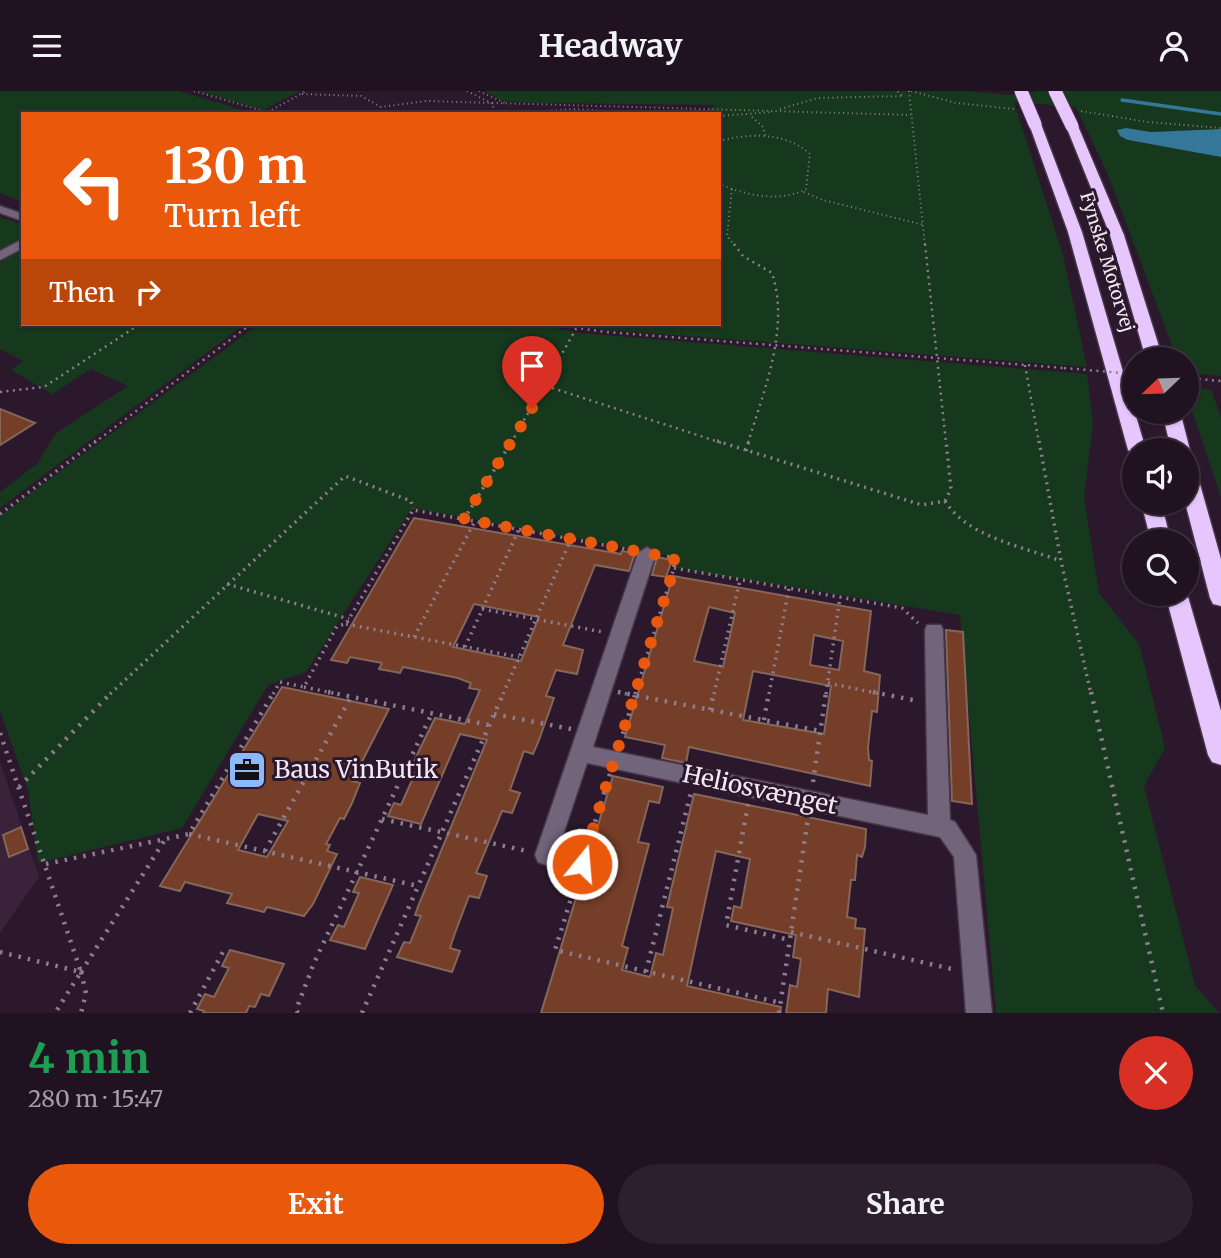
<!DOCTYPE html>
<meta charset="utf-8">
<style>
body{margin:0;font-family:Merriweather,serif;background:#2d202e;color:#f1f3f6;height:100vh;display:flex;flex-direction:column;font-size:26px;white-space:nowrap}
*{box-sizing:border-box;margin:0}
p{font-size:23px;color:#a29ea5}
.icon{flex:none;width:38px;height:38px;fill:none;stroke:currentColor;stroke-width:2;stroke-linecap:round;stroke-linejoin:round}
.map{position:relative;height:922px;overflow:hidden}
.side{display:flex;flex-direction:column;background:#201221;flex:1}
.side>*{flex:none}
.top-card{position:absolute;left:21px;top:21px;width:700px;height:214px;border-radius:0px;box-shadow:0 2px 5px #0004,0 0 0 2px #3d323f;background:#ea580c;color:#fff;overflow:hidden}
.needle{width:46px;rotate:247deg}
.fabs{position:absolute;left:1122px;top:256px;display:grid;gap:14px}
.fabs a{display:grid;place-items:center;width:77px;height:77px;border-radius:50%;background:#201221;box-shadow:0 2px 5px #0004,0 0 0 2px #3d323f;font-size:35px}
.pin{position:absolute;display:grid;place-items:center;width:60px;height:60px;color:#fff;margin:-72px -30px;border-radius:50% 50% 50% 0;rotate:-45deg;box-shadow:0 0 7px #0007}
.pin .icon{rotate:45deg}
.me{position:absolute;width:77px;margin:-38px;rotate:17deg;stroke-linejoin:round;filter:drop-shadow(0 0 5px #0008)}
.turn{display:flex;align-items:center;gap:24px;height:147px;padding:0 28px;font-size:32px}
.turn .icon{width:91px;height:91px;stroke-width:2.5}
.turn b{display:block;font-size:49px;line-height:60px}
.then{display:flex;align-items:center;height:66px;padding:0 28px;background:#0003;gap:14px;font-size:26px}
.round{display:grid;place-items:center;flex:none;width:74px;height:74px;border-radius:37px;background:#2d202e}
.overview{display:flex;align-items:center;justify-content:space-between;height:119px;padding:0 28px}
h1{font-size:42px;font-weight:700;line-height:52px;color:#1e9e55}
.cta{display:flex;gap:14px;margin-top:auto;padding:14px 28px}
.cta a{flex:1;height:80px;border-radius:42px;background:#ea580c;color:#fff;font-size:28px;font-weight:700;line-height:80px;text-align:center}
.cta a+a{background:#2d202e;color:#f1f3f6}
header{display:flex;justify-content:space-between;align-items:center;height:91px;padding:0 28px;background:#201221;font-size:32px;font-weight:700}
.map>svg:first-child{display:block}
.built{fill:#39223a}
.green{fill:#16381d}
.water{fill:#347798}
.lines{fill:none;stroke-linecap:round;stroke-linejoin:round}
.stream{stroke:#347798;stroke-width:3.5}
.building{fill:#753e28;stroke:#85665a;stroke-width:2;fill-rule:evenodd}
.street-casing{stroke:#473548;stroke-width:3}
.highway-casing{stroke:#473548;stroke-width:3}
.path-far3{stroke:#8d7d8e;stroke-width:2;stroke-dasharray:1 3.5;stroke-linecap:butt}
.path-far2{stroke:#8d7d8e;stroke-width:2.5;stroke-dasharray:2 4.5;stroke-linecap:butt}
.path-far1{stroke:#8d7d8e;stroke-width:3.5;stroke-dasharray:2 5;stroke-linecap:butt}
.path{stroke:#8d7d8e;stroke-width:4.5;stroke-dasharray:2.5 7;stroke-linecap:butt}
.street{fill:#72657b;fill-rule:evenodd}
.highway{fill:#e7c5fd;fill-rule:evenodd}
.highway-bridge-casing{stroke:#473548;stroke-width:15;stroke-linecap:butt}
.path-bridge{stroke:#8d7d8e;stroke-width:2.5;stroke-dasharray:2 4.5;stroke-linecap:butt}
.highway-bridge{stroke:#e7c5fd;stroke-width:13}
.route{stroke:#ea580c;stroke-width:12;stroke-dasharray:0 21.6}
.labels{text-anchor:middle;stroke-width:6;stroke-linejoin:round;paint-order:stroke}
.far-street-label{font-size:18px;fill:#f3e7f4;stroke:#2b182c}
.near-poi-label{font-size:24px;fill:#f3e7f4;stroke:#2b182c;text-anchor:start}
.near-street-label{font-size:24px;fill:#f3e7f4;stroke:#2b182c}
</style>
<header><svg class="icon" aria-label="menu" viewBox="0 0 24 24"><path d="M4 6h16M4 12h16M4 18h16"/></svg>Headway<svg class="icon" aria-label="person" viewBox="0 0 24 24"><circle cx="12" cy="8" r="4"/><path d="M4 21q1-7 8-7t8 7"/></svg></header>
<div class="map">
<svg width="1221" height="922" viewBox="0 0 1221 922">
<rect width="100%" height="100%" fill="#2b182c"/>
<polygon class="built" points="0,671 39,786 0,842"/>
<g class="green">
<polygon points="0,0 178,0 257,23 23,23 23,111 0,102"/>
<polygon points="198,0 300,0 263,19"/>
<polygon points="485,0 963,0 1011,4 1042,0 1221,0 1221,38 1151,41 1126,37 1128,49 1221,66 1221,285 1187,282 1186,268 1177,268 1108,84 1076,16 1014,11 1063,164 1087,276 584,237 559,233 719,233 719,23 701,23 715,14 535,12 502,10"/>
<polygon points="0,126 23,134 23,148 0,160"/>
<polygon points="23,158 23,233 245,233 0,417 0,401 37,373 56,342 128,295 91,278 52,303 11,279 23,270 0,258 0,171"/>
<polygon points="259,233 537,233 580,242 1087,283 1093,333 1084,406 1099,502 1139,553 1165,657 1144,695 1195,894 1219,922 996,922 960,524 675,477 676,466 412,417 306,581 268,594 182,737 38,772 28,699 0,620 0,425"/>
<polygon points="1186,294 1211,299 1221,326 1221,406 1187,305"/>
</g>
<polygon class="water" points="1126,37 1151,41 1221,38 1221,66 1128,49 1120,45 1117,39"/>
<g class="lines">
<polyline class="stream" points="1122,9 1221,23"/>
</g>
<g class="building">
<polygon points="0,318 35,332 0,354"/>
<path d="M 414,427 L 621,463 L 622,460 L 635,462 L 629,480 L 595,474 L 563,554 L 583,559 L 577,583 L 556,579 L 546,605 L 554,607 L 539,649 L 533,663 L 524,660 L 510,699 L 520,702 L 512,722 L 502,720 L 476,782 L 487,785 L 479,807 L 469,805 L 455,842 L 450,857 L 460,860 L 452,881 L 397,866 L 404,851 L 410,852 L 421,825 L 415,824 L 419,813 L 487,649 L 460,643 L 421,733 L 388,725 L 394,712 L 401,714 L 420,671 L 414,670 L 435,627 L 465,633 L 480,599 L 469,597 L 471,592 L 458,587 L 403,576 L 400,582 L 379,578 L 382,572 L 350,566 L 347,572 L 331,569 ZM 474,513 L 539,526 L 521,570 L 453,556 Z"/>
<polygon points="657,466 672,469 666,486 652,484"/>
<path d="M 673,485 L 871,520 L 864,580 L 880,584 L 877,621 L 872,620 L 868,656 L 869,669 L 872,670 L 870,695 L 689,656 L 686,672 L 662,667 L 665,654 L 625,646 ZM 709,516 L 735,522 L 723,576 L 694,570 ZM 814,544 L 843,550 L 839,579 L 810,574 ZM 753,580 L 831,595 L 824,643 L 743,629 Z"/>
<polygon points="946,539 963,541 972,713 952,710"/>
<path d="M 282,596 L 389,618 L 352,690 L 360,692 L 352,712 L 344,728 L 340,727 L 326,753 L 330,754 L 327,760 L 337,763 L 313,813 L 304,825 L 267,816 L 264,821 L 227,812 L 232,803 L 185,791 L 180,800 L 160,795 ZM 258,723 L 288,730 L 267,766 L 238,759 Z"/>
<polygon points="613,685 663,696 659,712 649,710 638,751 649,753 622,855 628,857 622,879 650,886 656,862 663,864 673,817 667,816 694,703 866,738 865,756 862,766 857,764 855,789 851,789 847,826 856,828 855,837 865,838 859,906 828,898 826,922 786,922 790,894 797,896 801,868 793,866 796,844 731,830 734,815 741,817 750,768 716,760 687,895 781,916 780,922 541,922"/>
<polygon points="21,736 28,758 9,766 3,744"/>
<polygon points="360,786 393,794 365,858 330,849 338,834 344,836 359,802 353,801"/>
<polygon points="230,859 284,873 269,905 261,903 255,916 249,915 246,922 203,922 204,920 197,918 205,903 214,906 229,877 222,875"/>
</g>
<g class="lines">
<defs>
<g id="street">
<polygon points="0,115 23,123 23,130 0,122"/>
<polygon points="23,148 23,157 0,169 0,160"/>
<polygon points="647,456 656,462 593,656 928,724 925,539 927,534 941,534 943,539 950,729 955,731 976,764 992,922 966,922 954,766 940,746 587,672 554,771 546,774 538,771 535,764 638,462"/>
</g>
<g id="highway">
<polygon points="1031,30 1041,33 1082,141 1146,359 1134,359 1134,364 1128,359 1068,141 1029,33"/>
<polygon points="1072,31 1078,35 1124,144 1163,268 1146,268 1110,144 1066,35"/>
<polygon points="1162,320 1180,320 1190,359 1188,363 1186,359 1171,359"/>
<polygon points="1186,373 1196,379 1221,468 1221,515 1213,513 1210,507 1185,411"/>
<polygon points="1141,411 1161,411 1171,450 1151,450"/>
<polygon points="1165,502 1187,502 1221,620 1221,674 1212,671 1208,664"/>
</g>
</defs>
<use href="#street" class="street-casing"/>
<use href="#highway" class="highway-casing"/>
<g class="path-far3">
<polyline points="194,0 267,21"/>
<polyline points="467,0 493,13 494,23"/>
<polyline points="479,0 505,12"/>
<polyline points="909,0 925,155"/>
<polyline points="911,0 956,12 1014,18"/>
<polyline points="302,3 361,5 381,16 426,10 911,24"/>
<polyline points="780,18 818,7 903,5 897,0"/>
<polyline points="1081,20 1148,31 1221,37"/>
<polyline points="268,21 306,0"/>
<polyline points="502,23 573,18 657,23"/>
<polyline points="719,25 773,21"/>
<polyline points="752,26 763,36 766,47"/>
<path d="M 719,50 C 749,42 786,41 810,63 L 806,98 C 780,112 745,104 719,93"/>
<polyline points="732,98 727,145 735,155"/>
<polyline points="804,101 823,109 924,134"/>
</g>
<g class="path-far2">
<path d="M 734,153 L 743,165 L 772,182 C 790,237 764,299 748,352"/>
<polyline points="925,153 946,352"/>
<polyline points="549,233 606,241 1064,277"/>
<polyline points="1025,274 1039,352"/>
<polyline points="1186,287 1221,290"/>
<polyline points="546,295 722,352"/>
<polyline points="0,301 44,296 140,233"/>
<polyline points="94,352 251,233"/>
<polyline points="511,352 576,238"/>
</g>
<g class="path-far1">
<polyline points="717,350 922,414 945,410 951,398 946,350"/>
<polyline points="1039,350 1061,470 1091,603"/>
<polyline points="746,360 749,350"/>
<path d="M 945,410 C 967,446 1024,456 1061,470"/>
<polyline points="0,423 96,350"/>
<polyline points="464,428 512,350"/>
<polyline points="674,477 902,517 918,532"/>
<polyline points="227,493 349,528"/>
<polyline points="482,518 603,541"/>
<polyline points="346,533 519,566"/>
<polyline points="414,546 475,430"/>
<polyline points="465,556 519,438"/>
<polyline points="828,592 881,603"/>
<polyline points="304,596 337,603"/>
<polyline points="618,601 627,603"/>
<polyline points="110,603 345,385 411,410 413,418"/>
<polyline points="273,603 280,591 304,596 337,535 346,533 413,419 631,459"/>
<polyline points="503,603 571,448"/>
<polyline points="635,603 674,477 674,467 663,464"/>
<polyline points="714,603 740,489"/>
<polyline points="769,603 789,497"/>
<polyline points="826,603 840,506"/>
</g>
<g class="path">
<polyline points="328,601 489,634"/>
<polyline points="618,601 820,640"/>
<polyline points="873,601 918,610"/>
<polyline points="1091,601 1163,922"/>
<polyline points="710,619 714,601"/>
<polyline points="494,623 571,638"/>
<polyline points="764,629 769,601"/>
<polyline points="0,642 81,881 55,922"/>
<polyline points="620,652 636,601"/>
<polyline points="610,683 555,859 781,912"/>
<polyline points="813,691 826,601"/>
<polyline points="19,696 112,601"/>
<polyline points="748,713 726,834 790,849"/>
<polyline points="382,728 527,760"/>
<polyline points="189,743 418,795"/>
<polyline points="265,760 351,606"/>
<polyline points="562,768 581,773"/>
<polyline points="46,773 189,743 274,601"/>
<polyline points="791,841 956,879"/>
<polyline points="0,861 81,881"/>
<polyline points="81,881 166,747"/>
<polyline points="81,881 86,902 81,922"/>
<polyline points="646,881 691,701"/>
<polyline points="190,922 224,859"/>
<polyline points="298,922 296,919 314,872 432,622"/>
<polyline points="362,922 504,601"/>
<polyline points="779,922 808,727"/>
</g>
<use href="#street" class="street"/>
<use href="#highway" class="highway"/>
<defs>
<g id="highway-bridge">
<polyline points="1021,0 1035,33"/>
<polyline points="1055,0 1072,35"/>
</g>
</defs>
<use href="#highway-bridge" class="highway-bridge-casing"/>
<polyline class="path-bridge" points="1064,277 1134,283"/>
<use href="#highway-bridge" class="highway-bridge"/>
</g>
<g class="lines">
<polyline class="route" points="532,317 464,428 674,467 674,477 582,773"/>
</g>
<defs>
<symbol id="office-square" viewBox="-11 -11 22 22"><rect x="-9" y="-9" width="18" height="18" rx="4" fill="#8cb9fc" stroke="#2b182c"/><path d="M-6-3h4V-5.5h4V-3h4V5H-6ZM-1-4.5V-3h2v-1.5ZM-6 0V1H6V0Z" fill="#111"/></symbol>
</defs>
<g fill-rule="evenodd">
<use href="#office-square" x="225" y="657" width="44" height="44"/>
</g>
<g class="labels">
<g class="far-street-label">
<text transform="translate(1107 171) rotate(73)" y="6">Fynske Motorvej</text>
</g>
<g class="near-poi-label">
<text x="274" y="687">Baus VinButik</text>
</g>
<g class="near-street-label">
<text transform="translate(760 699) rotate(12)" y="8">Heliosvænget</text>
</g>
</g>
</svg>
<div class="fabs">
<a><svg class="needle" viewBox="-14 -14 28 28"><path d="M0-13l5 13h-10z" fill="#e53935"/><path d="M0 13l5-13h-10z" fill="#a29ea5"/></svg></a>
<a><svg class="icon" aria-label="sound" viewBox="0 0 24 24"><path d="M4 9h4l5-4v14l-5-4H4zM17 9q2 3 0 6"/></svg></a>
<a><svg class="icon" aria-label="search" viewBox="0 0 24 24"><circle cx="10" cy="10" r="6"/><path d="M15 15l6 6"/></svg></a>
</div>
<div class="pin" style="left:532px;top:317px;background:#d93025"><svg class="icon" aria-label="arrive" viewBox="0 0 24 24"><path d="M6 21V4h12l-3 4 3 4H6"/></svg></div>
<svg class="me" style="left:582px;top:773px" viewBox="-20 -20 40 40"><circle r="17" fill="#ea580c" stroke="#fff" stroke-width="3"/><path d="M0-11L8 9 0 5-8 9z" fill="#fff"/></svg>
<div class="top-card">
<div class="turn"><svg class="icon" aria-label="left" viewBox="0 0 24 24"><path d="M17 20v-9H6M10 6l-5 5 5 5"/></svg><div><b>130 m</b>Turn left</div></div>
<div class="then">Then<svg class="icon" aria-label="right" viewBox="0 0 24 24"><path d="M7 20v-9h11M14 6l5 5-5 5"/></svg></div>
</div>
</div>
<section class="side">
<div class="overview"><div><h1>4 min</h1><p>280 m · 15:47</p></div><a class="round" style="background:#d93025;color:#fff"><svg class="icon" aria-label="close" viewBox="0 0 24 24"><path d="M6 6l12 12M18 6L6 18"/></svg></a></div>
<div class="cta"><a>Exit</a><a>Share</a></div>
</section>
